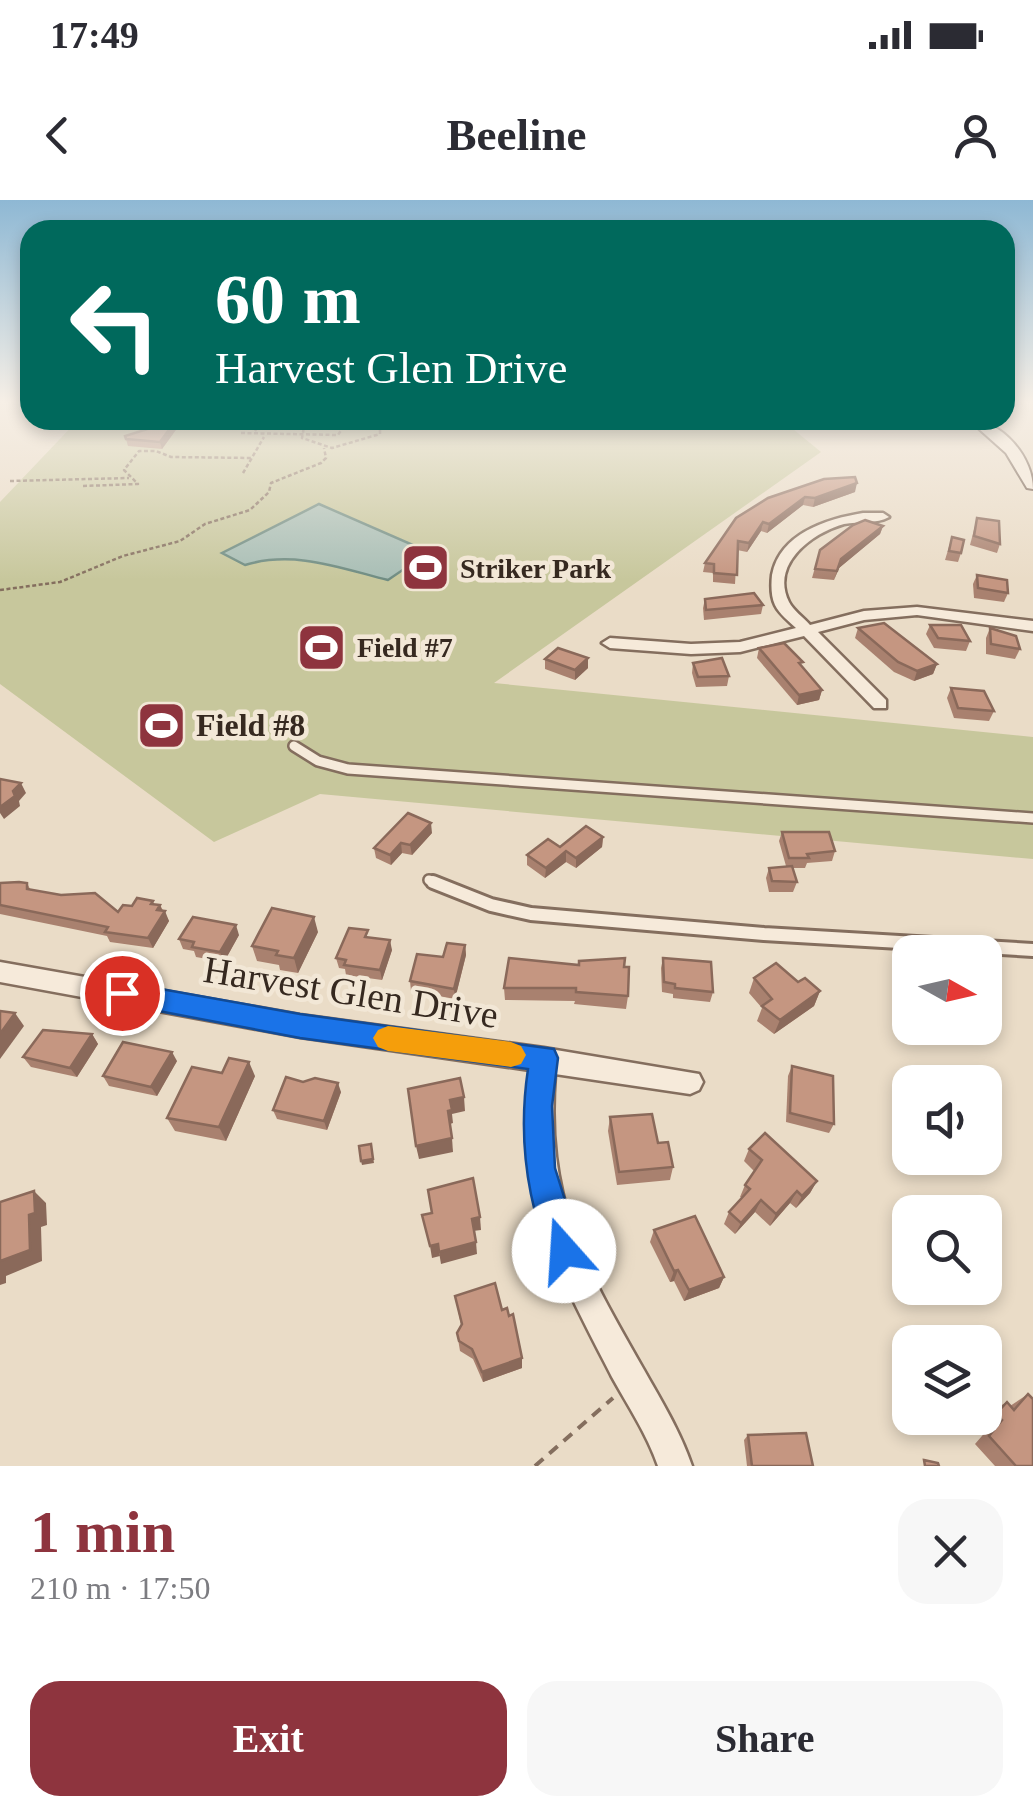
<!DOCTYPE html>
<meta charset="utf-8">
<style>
body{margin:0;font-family:Georgia,serif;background:#f7f7f7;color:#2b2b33;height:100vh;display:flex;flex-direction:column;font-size:38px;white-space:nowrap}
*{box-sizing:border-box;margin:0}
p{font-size:32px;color:#7c7c81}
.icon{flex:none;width:55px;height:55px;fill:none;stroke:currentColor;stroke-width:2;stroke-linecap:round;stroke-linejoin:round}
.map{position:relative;height:1266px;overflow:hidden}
.panel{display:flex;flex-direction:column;background:#fff;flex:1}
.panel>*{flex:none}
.top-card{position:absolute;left:20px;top:20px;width:995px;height:210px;border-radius:30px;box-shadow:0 5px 15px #0003;background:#00695c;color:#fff;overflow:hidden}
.needle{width:65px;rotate:98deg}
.tools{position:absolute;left:892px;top:735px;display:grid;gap:20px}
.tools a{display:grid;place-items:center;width:110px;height:110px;border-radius:20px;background:#fff;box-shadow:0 5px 15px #0003;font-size:50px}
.pin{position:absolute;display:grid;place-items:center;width:85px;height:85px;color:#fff;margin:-42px;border:5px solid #fff;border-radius:50%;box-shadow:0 2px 10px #0007}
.me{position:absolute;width:110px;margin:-55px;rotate:341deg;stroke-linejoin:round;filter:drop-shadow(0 0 8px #0008)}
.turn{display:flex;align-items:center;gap:35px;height:210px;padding:0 30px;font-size:45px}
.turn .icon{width:130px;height:130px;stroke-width:2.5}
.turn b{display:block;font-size:70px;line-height:85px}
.round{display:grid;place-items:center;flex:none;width:105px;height:105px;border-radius:30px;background:#f7f7f7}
.headline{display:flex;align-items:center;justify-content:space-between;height:170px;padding:0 30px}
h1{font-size:60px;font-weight:600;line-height:75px;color:#8e343e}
.cta{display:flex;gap:20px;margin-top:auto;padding:20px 30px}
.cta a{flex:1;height:115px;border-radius:30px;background:#8e343e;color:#fff;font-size:40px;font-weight:600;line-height:115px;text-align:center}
.cta a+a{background:#f7f7f7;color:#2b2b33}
.status{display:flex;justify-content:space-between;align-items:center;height:70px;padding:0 50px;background:#fff;direction:ltr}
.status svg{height:28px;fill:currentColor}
header{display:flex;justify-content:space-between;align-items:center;height:130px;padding:0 30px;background:#fff;font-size:45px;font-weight:600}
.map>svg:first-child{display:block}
.green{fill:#c7c79c}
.water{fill:#a8beb5;stroke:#6f8c82;stroke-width:2.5}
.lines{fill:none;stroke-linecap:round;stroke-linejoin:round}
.lane-far1-casing{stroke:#846e5e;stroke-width:14}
.lane-casing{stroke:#846e5e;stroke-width:18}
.street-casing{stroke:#846e5e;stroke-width:5}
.secondary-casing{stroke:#665041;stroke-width:4}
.path-far1{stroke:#846e5e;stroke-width:2.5;stroke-dasharray:4 2.5;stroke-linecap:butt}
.path{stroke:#846e5e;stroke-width:4;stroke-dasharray:11 8;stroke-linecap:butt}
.lane-far1{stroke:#f6eada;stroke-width:9}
.lane{stroke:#f6eada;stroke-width:12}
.street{fill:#f6eada;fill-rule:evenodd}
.secondary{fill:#f6eada;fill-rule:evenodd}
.wall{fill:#a9816f}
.shaded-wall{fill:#8a695a}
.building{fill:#c59681;stroke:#8a695a;stroke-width:2.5}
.route{fill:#1a73e8;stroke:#114b97;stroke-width:2.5}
.slow{fill:#f59e0b}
.labels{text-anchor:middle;stroke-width:9;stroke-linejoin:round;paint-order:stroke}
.far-poi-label{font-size:28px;font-weight:bold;fill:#362920;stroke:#f2e7d6;text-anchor:start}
.poi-label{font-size:32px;font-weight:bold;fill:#362920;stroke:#f2e7d6;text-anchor:start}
.near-street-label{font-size:38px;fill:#362920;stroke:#f2e7d6}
</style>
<div class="status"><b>17:49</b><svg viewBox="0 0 49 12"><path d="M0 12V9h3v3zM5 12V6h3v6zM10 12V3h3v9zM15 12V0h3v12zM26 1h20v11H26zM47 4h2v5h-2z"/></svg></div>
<header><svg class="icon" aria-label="back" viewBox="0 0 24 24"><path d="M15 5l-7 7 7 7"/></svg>Beeline<svg class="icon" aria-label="person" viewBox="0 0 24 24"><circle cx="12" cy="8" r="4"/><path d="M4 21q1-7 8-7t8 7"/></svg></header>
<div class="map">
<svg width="1033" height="1266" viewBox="0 0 1033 1266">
<rect width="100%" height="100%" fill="#eadcc7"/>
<polygon class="green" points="78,220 782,220 821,252 494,483 1033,537 1033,659 320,594 214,642 0,484 0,302"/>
<path class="water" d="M 319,304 L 429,352 L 388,380 C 340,368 294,350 245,365 L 222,353 Z"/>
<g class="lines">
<defs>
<g id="lane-far1">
<polyline points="294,546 318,561 348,569 1033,618"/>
<polyline points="429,680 439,684"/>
</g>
<polyline id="lane" points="433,682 491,705 531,714 764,734 1033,750"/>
<g id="street">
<path d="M 863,313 L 883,313 L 889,317 C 877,324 859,321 844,324 C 812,333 770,364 789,402 C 793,410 804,418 810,425 L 864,411 L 917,407 L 1033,421 L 1033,431 L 917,415 L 864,420 L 818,432 L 886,500 L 886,508 L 874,508 L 804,436 L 740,452 L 691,454 L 610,448 L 602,443 L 610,438 L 691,444 L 740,442 L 796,428 C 790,422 779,414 775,405 C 771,397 771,384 772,375 C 780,333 827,319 863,313 Z"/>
<path d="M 0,762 L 300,815 L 544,848 L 699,874 L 703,882 L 699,890 L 690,894 L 555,874 C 545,999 584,1065 644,1170 C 662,1202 680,1231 692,1266 L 658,1266 C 647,1234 628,1206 612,1177 C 555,1066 517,1000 530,870 L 300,837 L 0,782 Z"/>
</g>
<path id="secondary" d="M 969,220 C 1002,220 1033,257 1033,289 L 1027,288 L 1006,253 Z"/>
</defs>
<use href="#lane-far1" class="lane-far1-casing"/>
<use href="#lane" class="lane-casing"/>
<use href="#street" class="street-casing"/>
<use href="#secondary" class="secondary-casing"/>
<g class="path-far1">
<polyline points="300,220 305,221 302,238 332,248 380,234 380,220"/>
<polyline points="178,223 192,223"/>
<polyline points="255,231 263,220"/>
<polyline points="241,233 338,235 348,220"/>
<polyline points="243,273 264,237"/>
<polyline points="10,281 129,278"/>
<polyline points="83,286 138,284 124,270 139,251 156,251 171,257 252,258"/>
<polyline points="0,390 60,382 123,356 180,341 205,324 250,310 269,292 271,283 321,263 326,258 324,248"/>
</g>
<polyline class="path" points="535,1266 613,1198"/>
<use href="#lane-far1" class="lane-far1"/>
<use href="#lane" class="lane"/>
<use href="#street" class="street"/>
<use href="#secondary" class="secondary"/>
</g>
<g class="wall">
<polygon points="178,227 162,249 128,246 125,236"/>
<polygon points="855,292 813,307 803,305 767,333 761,331 747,352 737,350 735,384 713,382 713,373 703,372 705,363 768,298"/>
<polygon points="977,318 1000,344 997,353 970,345"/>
<polygon points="883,326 880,334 839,368 834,380 812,378 820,350"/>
<polygon points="952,337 961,353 958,362 945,360"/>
<polygon points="977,375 1008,393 1004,402 974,398 973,384"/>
<polygon points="705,399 763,405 761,414 704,420 703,408"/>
<polygon points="930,425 970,441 966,451 934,448 926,434"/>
<polygon points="858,428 937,464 933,474 914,481 894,472 855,438"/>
<polygon points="990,428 1020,449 1015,459 986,454 986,438"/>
<polygon points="759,448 802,466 822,490 819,500 797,505 757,458"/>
<polygon points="588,458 588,468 575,480 545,469 545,459"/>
<polygon points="693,463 729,476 727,486 696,487 692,473"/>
<polygon points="951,488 994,511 989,521 954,518 947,498"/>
<polygon points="782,632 835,651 832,661 807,663 805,668 793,668 797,682 793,692 769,692 766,678 769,668 786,666 779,641"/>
<polygon points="432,633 412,655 402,653 391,665 376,658 374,648"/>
<polygon points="603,637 602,647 576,668 566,662 545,678 527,665 527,655"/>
<polygon points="0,683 27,683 30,689 118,712 153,701 154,704 160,705 169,721 153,748 110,742 107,736 0,714"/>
<polygon points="318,732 298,773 280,770 279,765 257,761 252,746"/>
<polygon points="239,735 224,762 196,757 194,751 183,749 179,739"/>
<polygon points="369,737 392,750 382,780 346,775 345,769 339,768 336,758"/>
<polygon points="465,745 466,755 455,799 411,791 410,781 443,757"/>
<polygon points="663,758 713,792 710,802 673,798 673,794 662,792 661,768"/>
<polygon points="579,765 624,767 628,796 626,809 574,804 575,801 505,800 504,788"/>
<polygon points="754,778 798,782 820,791 814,806 774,834 757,821 762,808 749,793"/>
<polygon points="92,834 98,844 77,877 31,867 23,857"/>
<polygon points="177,861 157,896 109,886 103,876"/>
<polygon points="792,866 834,924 829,933 786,922 788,876"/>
<polygon points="222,873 255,876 226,941 175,931 167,918"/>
<polygon points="303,882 341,892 327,930 277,919 273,910"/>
<polygon points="610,917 658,943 673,967 670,980 617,985 608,931"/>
<polygon points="749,949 817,981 810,993 796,1008 790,1003 770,1026 755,1012 735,1034 724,1024 729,1012 742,998 740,997 745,985 754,971 744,961"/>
<polygon points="654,1030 724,1077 719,1088 684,1101 674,1081 670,1082 650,1042"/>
<polygon points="455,1096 502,1110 522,1158 522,1168 483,1182 473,1159 460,1151 457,1133 461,1125"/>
<polygon points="1028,1194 1033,1266 995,1266 975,1244 988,1229 983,1222 993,1210 1007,1202 1010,1206"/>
<polygon points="748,1235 813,1266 747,1266 744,1240"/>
</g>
<g class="shaded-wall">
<polygon points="176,220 178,227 162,249 160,242"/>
<polygon points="857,283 855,292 813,307 815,298"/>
<polygon points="805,297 803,305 767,333 769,324"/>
<polygon points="763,322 761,331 747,352 749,343"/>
<polygon points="883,326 880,334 839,368 834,380 841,359"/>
<polygon points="588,458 588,468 575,480 575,470"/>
<polygon points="937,464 933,474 914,481 917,471"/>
<polygon points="822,490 819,500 797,505 799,495"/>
<polygon points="21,583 26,593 19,601 20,606 4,619 0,613 0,607"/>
<polygon points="431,623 432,633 412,655 410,645"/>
<polygon points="603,637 602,647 576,668 576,658"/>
<polygon points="401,643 402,653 391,665 390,655"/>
<polygon points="566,651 566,662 545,678 546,668"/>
<polygon points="160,705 163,713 165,711 169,721 153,748 148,738"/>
<polygon points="314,717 318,732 298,773 294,758"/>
<polygon points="236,725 239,735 224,762 220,752"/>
<polygon points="390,740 392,750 382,780 380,770"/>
<polygon points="465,745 466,755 455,799 454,789"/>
<polygon points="820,791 814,806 774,834 780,820"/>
<polygon points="15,813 24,826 0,859 0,834"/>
<polygon points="92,834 98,844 77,877 70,868"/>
<polygon points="172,852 177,861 157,896 151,887"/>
<polygon points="249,862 255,876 226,941 219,927"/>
<polygon points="338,883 341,892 327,930 324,921"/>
<polygon points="464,897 465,911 452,914 453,923 450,924 448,911 450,900"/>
<polygon points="452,938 453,952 419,959 416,946"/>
<polygon points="371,944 374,963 362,965 361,961"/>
<polygon points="817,981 810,993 796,1008 802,996"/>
<polygon points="34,991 46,1003 47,1025 41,1027 42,1061 6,1076 6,1083 0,1085 0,1061 29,1015"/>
<polygon points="797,991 790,1003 770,1026 776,1014"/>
<polygon points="761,1000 755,1012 735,1034 741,1023"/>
<polygon points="480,1017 481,1030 473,1031 472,1019"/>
<polygon points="476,1042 477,1054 441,1064 439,1052"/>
<polygon points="438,1044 440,1056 432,1058 430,1046"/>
<polygon points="678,1070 674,1081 670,1082 674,1071"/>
<polygon points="724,1077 719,1088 684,1101 689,1090"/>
<polygon points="522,1158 522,1168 483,1182 482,1172"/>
</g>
<g class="building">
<polygon points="176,220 160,242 126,239 125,236"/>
<polygon points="855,277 857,283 815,298 805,297 769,324 763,322 749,343 738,341 737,375 714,373 714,364 705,363 736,318 768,298 824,279"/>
<polygon points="977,318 999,321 1000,344 974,336"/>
<polygon points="865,320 883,326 841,359 837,371 815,369 820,350 853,325"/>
<polygon points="952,337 964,340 961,353 949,351"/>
<polygon points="977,375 1007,380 1008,393 978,388"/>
<polygon points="754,393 763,405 706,410 705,399"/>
<polygon points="884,423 937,464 917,471 898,462 858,428"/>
<polygon points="930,425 961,425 970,441 938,438"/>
<polygon points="990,428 1016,436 1020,449 991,444"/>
<polygon points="784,443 803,462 799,463 822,490 799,495 759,448"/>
<polygon points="558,448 588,458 575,470 545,459"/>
<polygon points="722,458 729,476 698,477 693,463"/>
<polygon points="951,488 984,491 994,511 958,508"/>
<polygon points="0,579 21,583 13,591 15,596 0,607"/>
<polygon points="408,613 431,623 410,645 401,643 390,655 374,648"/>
<polygon points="586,626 603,637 576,658 566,651 546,668 527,655 548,639 560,647"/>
<polygon points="782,632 829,632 835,651 807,654 809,658 789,658"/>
<polygon points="792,666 797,682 772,681 769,668"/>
<polygon points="19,682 27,683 27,689 61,695 95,693 118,712 123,705 132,706 137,698 153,701 151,704 160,705 157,710 165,711 148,738 105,732 108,727 0,705 0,683"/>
<polygon points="272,708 314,717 294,758 276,755 278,751 252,746"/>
<polygon points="193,717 236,725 220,752 192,747 194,742 179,739"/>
<polygon points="349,728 368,730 365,737 390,740 380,770 344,765 346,760 336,758"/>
<polygon points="447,743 465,745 454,789 410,781 417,754 443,757"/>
<polygon points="509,758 579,765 579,761 625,758 624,767 629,767 628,796 576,792 576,788 504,788"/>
<polygon points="663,758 711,762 713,792 675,788 675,784 664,782"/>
<polygon points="776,763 798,782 805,778 820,791 780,820 762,806 772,799 754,778"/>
<polygon points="0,811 15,813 0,834"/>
<polygon points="43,830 92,834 70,868 23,857"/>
<polygon points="123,842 172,852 151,887 103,876"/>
<polygon points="229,858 249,862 219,927 167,918 192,867 222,873"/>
<polygon points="792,866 833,876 834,924 790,913"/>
<polygon points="286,877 303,882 315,878 338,883 324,921 273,910"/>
<polygon points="460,878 464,897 450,900 452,910 448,911 452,938 416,946 408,889"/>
<polygon points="652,914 658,943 668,942 673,967 619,972 610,917"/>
<polygon points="765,933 817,981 802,996 797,991 776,1014 761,1000 741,1023 729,1012 750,989 745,985 762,960 749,949"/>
<polygon points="371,944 373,959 361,961 359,946"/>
<polygon points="473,978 480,1017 472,1019 476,1042 439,1052 438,1044 430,1046 422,1015 432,1013 428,990"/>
<polygon points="34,991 35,1013 29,1015 30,1050 0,1061 0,1002"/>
<polygon points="695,1016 724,1077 689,1090 678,1070 674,1071 654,1030"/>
<polygon points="495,1083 502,1110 507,1108 509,1116 513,1114 522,1158 482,1172 472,1149 459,1141 457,1133 462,1124 455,1096"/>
<polygon points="1028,1194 1033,1199 1033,1266 1016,1266 989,1236 1002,1220 996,1214 1007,1202 1014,1210"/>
<polygon points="806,1233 813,1266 752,1266 748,1235"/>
<polygon points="924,1260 938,1263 939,1266 925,1266"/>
</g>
<linearGradient id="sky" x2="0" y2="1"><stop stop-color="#8eb8d4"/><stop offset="0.53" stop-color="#f6efe6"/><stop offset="1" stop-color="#f6efe6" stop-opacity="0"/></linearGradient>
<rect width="1033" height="380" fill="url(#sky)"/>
<path class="route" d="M 122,782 L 300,814 L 554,849 L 558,858 L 552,906 L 555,968 L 581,1051 L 576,1063 L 564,1068 L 552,1063 C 526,1000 518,936 528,869 L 300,838 L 122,804 L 112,801 L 108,793 L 112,785 Z"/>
<polygon class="slow" points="388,826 511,842 521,846 526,855 521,864 511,867 388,851 378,847 373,838 378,830"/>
<defs>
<symbol id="stadium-square" viewBox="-11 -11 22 22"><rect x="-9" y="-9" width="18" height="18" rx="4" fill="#8e343e" stroke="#f2e7d6"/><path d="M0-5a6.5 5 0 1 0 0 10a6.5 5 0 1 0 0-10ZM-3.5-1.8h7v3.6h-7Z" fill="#fff"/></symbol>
</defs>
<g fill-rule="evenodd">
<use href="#stadium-square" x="398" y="340" width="55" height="55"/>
<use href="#stadium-square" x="294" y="420" width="55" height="55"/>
<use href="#stadium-square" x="134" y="498" width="55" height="55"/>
</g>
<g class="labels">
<g class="far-poi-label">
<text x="460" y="378">Striker Park</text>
<text x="357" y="457">Field #7</text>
</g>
<g class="poi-label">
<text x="196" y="536">Field #8</text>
</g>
<g class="near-street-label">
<text transform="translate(351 792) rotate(9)" y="13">Harvest Glen Drive</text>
</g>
</g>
</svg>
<div class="tools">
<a><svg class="needle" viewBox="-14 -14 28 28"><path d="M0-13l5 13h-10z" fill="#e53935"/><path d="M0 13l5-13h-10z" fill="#7c7c81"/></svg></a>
<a><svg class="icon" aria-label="sound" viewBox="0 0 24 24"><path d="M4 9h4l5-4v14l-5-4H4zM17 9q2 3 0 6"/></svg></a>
<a><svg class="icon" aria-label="search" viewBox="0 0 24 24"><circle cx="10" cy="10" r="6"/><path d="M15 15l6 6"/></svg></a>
<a><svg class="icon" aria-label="layers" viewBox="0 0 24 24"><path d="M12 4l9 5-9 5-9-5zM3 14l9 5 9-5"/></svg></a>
</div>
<div class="pin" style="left:122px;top:793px;background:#d93025"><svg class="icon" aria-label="arrive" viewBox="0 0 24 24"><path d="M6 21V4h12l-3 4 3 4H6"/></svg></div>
<svg class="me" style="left:564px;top:1051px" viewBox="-20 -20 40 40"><circle r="19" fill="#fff"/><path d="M0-13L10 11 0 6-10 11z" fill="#1a73e8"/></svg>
<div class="top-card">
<div class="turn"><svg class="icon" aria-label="left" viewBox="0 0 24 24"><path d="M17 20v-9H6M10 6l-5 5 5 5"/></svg><div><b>60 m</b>Harvest Glen Drive</div></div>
</div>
</div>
<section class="panel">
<div class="headline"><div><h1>1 min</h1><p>210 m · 17:50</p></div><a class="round"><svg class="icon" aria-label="close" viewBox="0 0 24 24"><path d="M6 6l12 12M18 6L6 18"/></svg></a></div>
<div class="cta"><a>Exit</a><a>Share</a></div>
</section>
